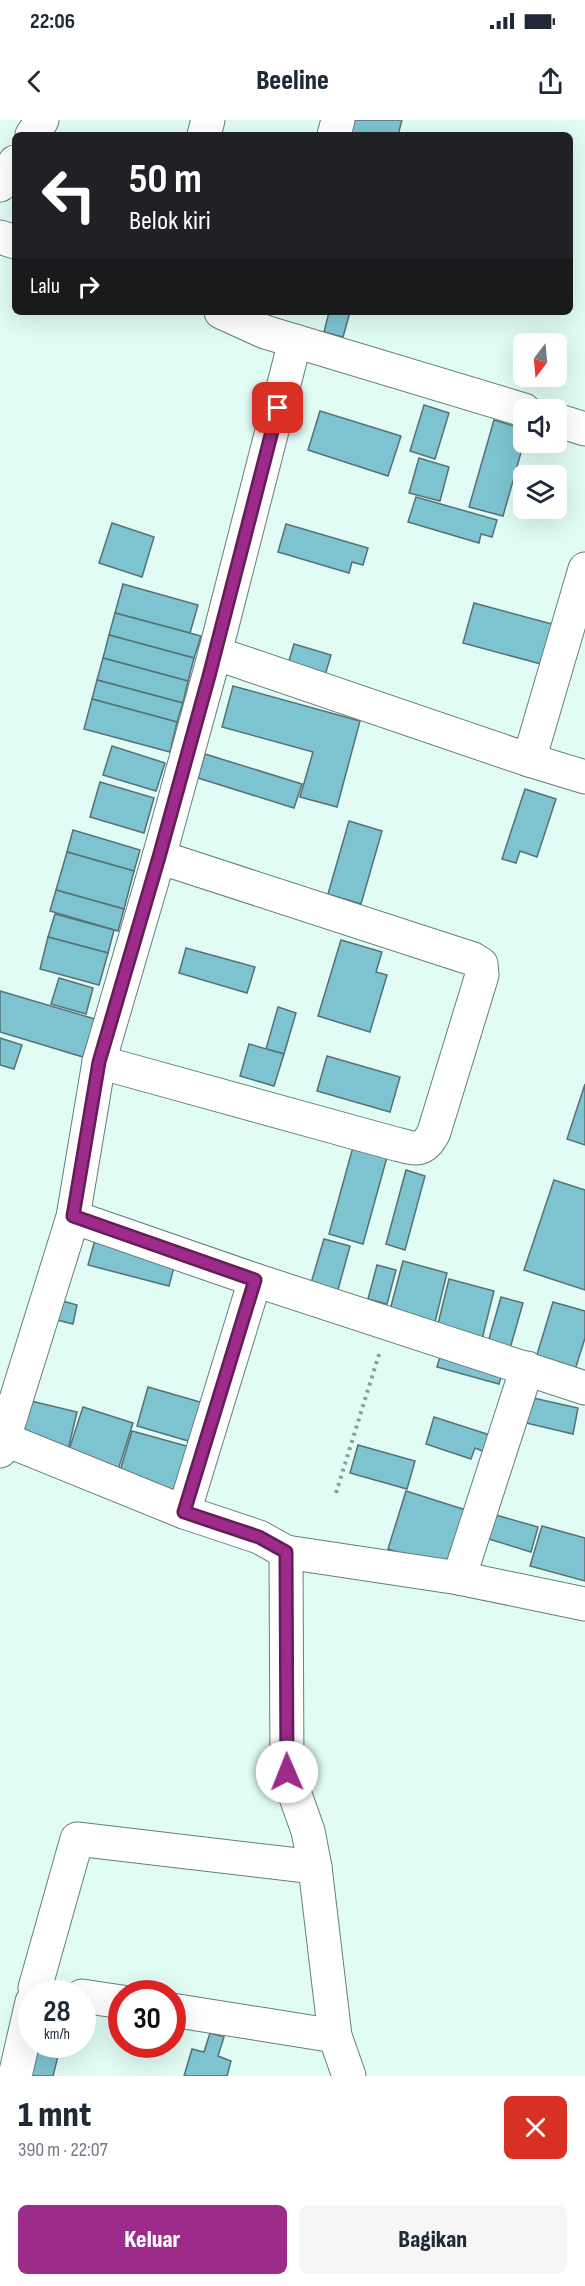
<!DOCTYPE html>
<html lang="id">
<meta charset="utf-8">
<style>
body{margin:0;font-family:"Sofia Sans Condensed",sans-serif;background:#f6f6f7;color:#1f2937;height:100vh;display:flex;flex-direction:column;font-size:22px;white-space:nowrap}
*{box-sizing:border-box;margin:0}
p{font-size:20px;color:#747a83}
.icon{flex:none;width:33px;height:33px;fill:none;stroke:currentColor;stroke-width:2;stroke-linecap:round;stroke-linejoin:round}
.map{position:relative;height:1956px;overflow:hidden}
.drawer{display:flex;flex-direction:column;background:#fff;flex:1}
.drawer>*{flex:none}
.hud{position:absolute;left:12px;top:12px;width:561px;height:183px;border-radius:9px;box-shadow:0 6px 24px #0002;background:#202124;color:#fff;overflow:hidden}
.needle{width:39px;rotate:196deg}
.fabs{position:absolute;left:513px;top:213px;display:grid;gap:12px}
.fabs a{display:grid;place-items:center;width:54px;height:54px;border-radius:9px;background:#fff;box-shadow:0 6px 24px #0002;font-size:30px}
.speed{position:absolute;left:18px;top:1860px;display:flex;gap:12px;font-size:30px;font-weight:700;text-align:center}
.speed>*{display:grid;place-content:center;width:78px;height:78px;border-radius:50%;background:#fff;box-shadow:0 6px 24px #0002;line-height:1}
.speed small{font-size:15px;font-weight:400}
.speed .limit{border:9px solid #d22;background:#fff;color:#111}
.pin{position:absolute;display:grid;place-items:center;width:51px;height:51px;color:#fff;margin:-26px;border-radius:12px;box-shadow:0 3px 9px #0006}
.me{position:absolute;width:66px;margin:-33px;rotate:359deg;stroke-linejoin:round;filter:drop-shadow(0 0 4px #0008)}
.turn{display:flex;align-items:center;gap:21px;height:126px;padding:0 18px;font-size:27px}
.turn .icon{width:78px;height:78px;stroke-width:2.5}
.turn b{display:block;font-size:42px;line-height:51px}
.then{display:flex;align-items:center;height:57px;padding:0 18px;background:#0003;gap:12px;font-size:22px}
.round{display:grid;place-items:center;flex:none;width:63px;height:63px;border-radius:9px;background:#f6f6f7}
.headline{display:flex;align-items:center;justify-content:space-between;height:102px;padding:0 18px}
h1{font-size:36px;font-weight:800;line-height:45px}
.button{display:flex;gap:12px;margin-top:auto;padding:12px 18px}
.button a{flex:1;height:69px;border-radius:9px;background:#9c2b89;color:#fff;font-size:24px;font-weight:800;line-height:69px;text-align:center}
.button a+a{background:#f6f6f7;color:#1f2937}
.status{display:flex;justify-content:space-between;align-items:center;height:42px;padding:0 30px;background:#fff;direction:ltr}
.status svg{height:16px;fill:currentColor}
header{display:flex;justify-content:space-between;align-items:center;height:78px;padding:0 18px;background:#fff;font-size:27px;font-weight:800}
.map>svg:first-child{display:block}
.building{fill:#7dc3d0;stroke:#587176;stroke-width:1.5}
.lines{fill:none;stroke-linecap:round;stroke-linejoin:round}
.minor-casing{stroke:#667f79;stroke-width:35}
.path{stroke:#8a9e99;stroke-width:4;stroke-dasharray:3 4.5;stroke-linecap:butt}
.minor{stroke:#fff;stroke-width:33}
.route-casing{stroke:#651c59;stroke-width:15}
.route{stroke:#9c2b89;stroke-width:10}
</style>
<div class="status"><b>22:06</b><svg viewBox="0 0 49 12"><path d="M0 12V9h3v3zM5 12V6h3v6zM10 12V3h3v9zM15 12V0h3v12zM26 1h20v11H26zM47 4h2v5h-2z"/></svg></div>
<header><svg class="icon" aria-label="back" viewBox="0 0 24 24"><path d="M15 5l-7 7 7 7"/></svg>Beeline<svg class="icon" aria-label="share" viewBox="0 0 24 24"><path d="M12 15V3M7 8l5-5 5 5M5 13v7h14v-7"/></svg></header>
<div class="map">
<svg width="585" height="1956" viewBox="0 0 585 1956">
<rect width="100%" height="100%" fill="#e0fcf5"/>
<g class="building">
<polygon points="343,0 402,0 398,15 359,15 340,9"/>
<polygon points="329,192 350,192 343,217 324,212"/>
<polygon points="424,285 449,293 435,339 410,331"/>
<polygon points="320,291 401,316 388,356 308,330"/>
<polygon points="494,300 524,309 524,322 503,396 469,387"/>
<polygon points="419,338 449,347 440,381 409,373"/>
<polygon points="416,377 497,400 492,417 481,414 479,423 408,402"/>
<polygon points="112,403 154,417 142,457 99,443"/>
<polygon points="286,404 368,428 363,445 352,442 349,453 278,432"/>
<polygon points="123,464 198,485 190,513 115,493"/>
<polygon points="474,483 552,504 541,544 463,523"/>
<polygon points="115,493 201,516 194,538 109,515"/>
<polygon points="109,515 194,538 188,561 103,538"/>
<polygon points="294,524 331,535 323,562 286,551"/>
<polygon points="103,538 188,561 183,583 97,560"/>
<polygon points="97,560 183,583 177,602 92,579"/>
<polygon points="233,566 360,601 337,687 300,677 313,632 222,607"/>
<polygon points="92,579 177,602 170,632 84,609"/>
<polygon points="112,626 165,643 156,671 103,655"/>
<polygon points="205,634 302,664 294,688 198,658"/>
<polygon points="100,662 154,678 144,713 90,697"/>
<polygon points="525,669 556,679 537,737 520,731 516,743 502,739"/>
<polygon points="349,701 382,711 361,784 328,774"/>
<polygon points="73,710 140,730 134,751 67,732"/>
<polygon points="67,732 134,751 124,789 56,770"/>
<polygon points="56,770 124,789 118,811 50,791"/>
<polygon points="55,794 114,810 108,833 48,817"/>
<polygon points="48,817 108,833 99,865 40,849"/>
<polygon points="341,820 382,832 376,852 387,855 370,912 318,896"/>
<polygon points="186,828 255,847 247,873 179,853"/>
<polygon points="59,858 93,868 86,894 51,884"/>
<polygon points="0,871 95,899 83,937 0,912"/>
<polygon points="278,887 296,893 284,934 266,929"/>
<polygon points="0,918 22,925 14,949 0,945"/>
<polygon points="249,924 284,934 274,966 240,956"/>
<polygon points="327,936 400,957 390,992 317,971"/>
<polygon points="585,964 585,1025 567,1019"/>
<polygon points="353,1027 387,1037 363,1124 329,1114"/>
<polygon points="406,1050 425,1056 405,1130 386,1124"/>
<polygon points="554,1060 585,1070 585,1170 524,1150"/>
<polygon points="97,1113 177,1136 169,1166 88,1145"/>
<polygon points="324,1119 350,1126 336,1177 309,1170"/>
<polygon points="403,1141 447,1153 435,1202 390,1190"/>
<polygon points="377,1145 396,1150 387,1184 368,1179"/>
<polygon points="449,1159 494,1171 482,1219 437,1208"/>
<polygon points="501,1177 523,1183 509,1232 487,1226"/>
<polygon points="59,1180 77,1185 73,1204 53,1199"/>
<polygon points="553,1182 585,1191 585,1218 575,1250 536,1238"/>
<polygon points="443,1226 505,1243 499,1264 437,1247"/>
<polygon points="148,1267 207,1284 195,1323 137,1306"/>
<polygon points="529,1277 578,1288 573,1314 522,1302"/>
<polygon points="31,1281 77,1292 68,1330 22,1319"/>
<polygon points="83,1287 133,1303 117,1353 67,1336"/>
<polygon points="434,1297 490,1315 485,1332 475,1328 471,1339 426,1324"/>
<polygon points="132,1311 201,1330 187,1379 117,1361"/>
<polygon points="358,1325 415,1341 407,1369 350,1353"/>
<polygon points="406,1371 466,1390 448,1448 388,1429"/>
<polygon points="489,1393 538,1407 531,1432 482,1417"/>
<polygon points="542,1406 585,1418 585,1461 530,1446"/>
<polygon points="210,1913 224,1917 218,1936 231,1941 227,1956 184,1956 192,1929 204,1932"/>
<polygon points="32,1924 61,1924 53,1956 25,1956"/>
</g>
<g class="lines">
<defs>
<g id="minor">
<polyline points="32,15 42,0"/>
<polyline points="204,15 208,0"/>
<polyline points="334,15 338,0"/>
<polyline points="0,65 15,42"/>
<polyline points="0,117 15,122"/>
<polyline points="221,192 265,212 524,290"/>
<polyline points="556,300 585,309"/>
<polyline points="215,533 529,640 585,657"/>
<polyline points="529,640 585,449"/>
<path d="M 99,942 L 396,1024 C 415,1029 424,1033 434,1012 L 482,855 L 481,844 L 473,839 L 159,737"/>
<polyline points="73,1097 255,1160 585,1268"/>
<polyline points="4,1319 184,1392 259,1417 286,1432 287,1652 308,1711 315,1747 335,1916 349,1956"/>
<polyline points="0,1331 73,1097 99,942 159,737 215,533 295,221"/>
<polyline points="184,1392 255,1160"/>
<polyline points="286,1432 459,1458 585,1484"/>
<polyline points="459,1458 527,1248"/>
<polyline points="35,1868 77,1719 315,1747"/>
<polyline points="82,1876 122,1882"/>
<polyline points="172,1890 335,1916"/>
<polyline points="15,1956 32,1882"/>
</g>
</defs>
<use href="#minor" class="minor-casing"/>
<polyline class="path" points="336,1373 380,1231"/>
<use href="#minor" class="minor"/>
</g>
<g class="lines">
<defs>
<polyline id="route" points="278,288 209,556 159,737 99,942 73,1096 255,1160 184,1392 259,1417 286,1432 287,1652"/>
</defs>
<use href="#route" class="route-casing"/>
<use href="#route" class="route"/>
</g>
</svg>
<div class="fabs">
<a><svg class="needle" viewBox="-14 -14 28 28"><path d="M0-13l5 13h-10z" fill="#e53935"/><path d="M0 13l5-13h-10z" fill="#747a83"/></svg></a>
<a><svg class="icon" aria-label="sound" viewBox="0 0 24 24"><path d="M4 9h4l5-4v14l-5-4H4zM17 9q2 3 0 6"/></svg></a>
<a><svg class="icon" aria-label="layers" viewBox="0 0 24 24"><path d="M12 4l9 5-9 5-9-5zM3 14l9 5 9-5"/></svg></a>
</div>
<div class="speed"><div>28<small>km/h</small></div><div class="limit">30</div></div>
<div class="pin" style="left:278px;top:288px;background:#d93025"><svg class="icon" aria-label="arrive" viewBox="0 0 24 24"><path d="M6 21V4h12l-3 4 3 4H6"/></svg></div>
<svg class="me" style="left:287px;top:1652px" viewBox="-20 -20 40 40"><circle r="19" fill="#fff"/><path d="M0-13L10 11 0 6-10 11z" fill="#9c2b89"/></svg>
<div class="hud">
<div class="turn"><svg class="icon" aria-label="left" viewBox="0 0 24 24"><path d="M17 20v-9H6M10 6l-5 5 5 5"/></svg><div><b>50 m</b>Belok kiri</div></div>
<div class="then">Lalu<svg class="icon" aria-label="right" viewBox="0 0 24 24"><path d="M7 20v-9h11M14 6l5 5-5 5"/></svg></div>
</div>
</div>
<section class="drawer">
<div class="headline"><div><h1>1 mnt</h1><p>390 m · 22:07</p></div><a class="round" style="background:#d93025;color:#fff"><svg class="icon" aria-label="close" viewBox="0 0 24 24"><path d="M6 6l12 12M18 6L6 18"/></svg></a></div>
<div class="button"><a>Keluar</a><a>Bagikan</a></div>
</section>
